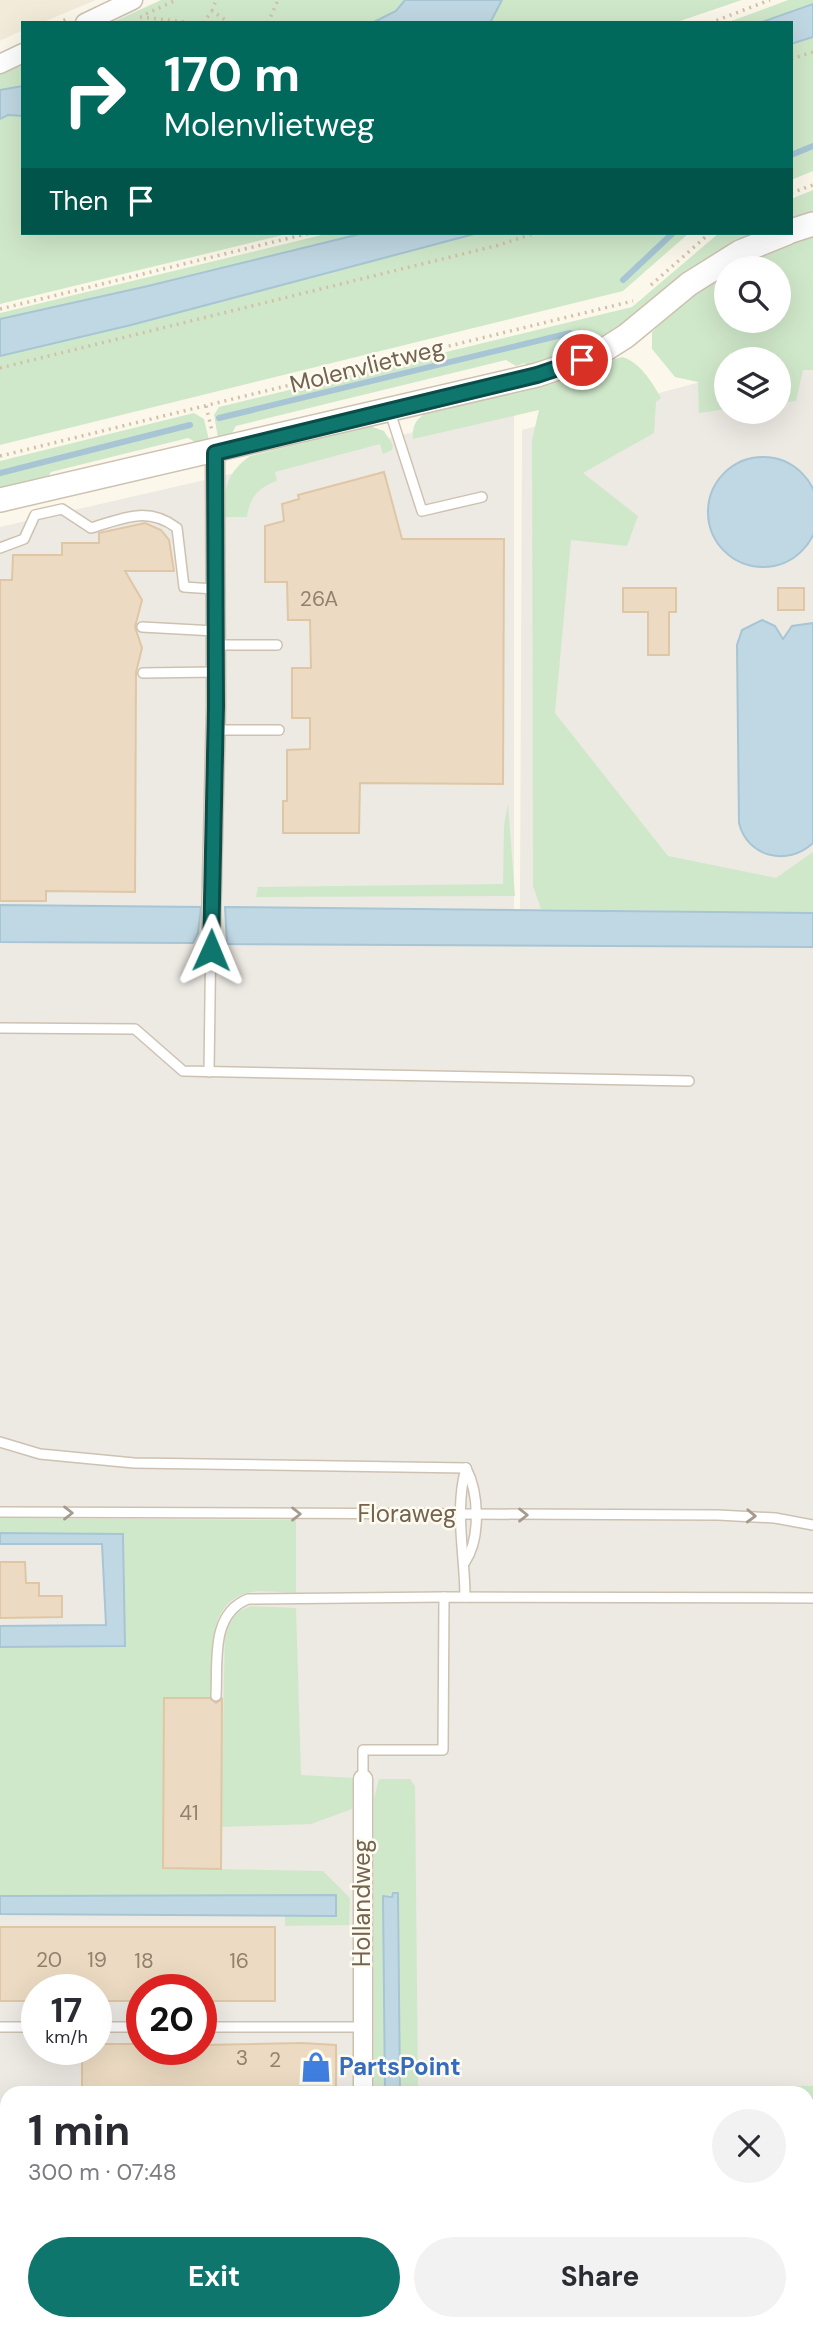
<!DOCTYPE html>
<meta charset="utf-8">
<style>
body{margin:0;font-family:"DM Sans",sans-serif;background:#f2f2f3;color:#2b2b33;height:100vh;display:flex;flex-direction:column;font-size:26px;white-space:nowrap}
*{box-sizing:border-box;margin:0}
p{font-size:23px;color:#7c7c81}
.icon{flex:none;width:38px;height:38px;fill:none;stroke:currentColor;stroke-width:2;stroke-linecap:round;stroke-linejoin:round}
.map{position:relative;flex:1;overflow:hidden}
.drawer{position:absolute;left:0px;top:2086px;width:814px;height:245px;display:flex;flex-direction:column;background:#fff;border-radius:21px 21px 0 0;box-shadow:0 7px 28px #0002}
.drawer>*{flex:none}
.banner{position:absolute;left:21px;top:21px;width:772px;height:214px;border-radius:0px;box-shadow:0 7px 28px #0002;background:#00695c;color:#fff;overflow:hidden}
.fabs{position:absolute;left:714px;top:256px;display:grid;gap:14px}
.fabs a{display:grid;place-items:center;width:77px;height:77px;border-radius:50%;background:#fff;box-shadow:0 7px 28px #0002;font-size:35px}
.speed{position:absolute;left:21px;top:1974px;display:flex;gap:14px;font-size:35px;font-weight:700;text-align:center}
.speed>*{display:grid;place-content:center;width:91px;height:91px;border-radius:50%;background:#fff;box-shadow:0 7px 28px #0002;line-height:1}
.speed small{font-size:18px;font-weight:400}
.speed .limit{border:10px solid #d22;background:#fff;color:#111}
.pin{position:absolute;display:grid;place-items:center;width:60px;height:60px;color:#fff;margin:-30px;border:4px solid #fff;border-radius:50%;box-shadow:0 2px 7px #0007}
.me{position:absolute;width:77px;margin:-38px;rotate:1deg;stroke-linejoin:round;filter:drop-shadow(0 0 5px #0008)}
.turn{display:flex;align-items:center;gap:24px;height:147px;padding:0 28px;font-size:32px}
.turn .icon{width:91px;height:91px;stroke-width:2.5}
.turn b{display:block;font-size:49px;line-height:60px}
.then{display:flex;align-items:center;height:66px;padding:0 28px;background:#0003;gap:14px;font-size:26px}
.round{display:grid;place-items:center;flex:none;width:74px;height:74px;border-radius:37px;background:#f2f2f3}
.headline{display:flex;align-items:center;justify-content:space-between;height:119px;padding:0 28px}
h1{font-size:42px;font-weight:700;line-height:52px}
.button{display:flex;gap:14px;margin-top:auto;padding:14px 28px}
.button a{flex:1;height:80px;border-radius:42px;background:#0f766e;color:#fff;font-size:28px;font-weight:700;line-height:80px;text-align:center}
.button a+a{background:#f2f2f3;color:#2b2b33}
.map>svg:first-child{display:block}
.residential{fill:#f2ebd9}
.industrial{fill:#ede9e3;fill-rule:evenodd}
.green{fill:#d0e8ca}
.water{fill:#c0d8e3;stroke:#a7c5d4;stroke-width:2}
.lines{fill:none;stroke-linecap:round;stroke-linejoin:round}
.stream{stroke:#a7c5d4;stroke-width:6}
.building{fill:#ecdbc2;stroke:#dfc7a6;stroke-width:2}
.service-casing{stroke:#cdc2b1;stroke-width:12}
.minor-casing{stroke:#cdc2b1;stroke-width:21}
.tertiary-casing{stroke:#cdc2b1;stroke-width:26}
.path{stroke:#d3c1a7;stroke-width:3.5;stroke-dasharray:2 5;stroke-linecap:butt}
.service{stroke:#fff;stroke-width:9}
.minor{stroke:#fff;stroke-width:18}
.tertiary{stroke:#fff;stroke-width:23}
.oneway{stroke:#a59a8d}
.route-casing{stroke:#0a4d48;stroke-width:18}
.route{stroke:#0f766e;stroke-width:12}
.labels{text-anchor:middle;stroke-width:5;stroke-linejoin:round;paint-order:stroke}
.number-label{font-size:21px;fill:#92816c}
.street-label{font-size:24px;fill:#74634f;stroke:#fefbf1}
.shop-label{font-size:24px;font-weight:bold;fill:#366cbe;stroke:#fefbf1;text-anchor:start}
</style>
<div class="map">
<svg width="813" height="2331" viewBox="0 0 813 2331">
<rect width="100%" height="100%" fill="#fbf8eb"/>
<polygon class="residential" points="0,0 96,0 41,23 23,23 23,30 0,41"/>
<g class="industrial">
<polygon points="813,351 813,913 520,909 522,430 726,375 726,411 779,411 779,360"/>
<path d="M 514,409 L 514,928 L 813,930 L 813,2331 L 0,2331 L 0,527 ZM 37,1990 L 96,1990 L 96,2049 L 37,2049 ZM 142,1990 L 201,1990 L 201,2049 L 142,2049 ZM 7,2093 L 807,2093 L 807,2324 L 7,2324 Z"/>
</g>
<g class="green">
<polygon points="161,0 405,0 396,11 372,23 111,23"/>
<polygon points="502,0 742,0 674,23 490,23"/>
<polygon points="788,0 813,0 813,4 759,23 726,23"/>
<polygon points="813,37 813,171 791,180 791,44"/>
<polygon points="23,63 23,86 0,90 0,74"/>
<polygon points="8,115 23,116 23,233 291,233 0,304 0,119"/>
<polygon points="813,190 813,213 791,221 791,199"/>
<polygon points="330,233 364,233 148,286 0,319 0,313"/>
<polygon points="478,233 689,233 623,291 0,445 0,356 131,325"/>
<polygon points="719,233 761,233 595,343 526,366 525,363 516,366 506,360 236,426 231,435 218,438 214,415 219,407 632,307"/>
<polygon points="813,237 813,370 803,370 796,401 779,403 779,359 726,359 726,409 699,413 698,382 675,377 652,349 652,332 683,303 726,273 726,320 779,320 779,268 735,268 768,251"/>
<path d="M 622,357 C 640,362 652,382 661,398 L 656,402 L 654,433 L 583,473 L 638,516 L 627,546 L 571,540 L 555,713 L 668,856 L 776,878 L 813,852 L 813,913 L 541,909 L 533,886 L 532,440 L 539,410 L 413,439 C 412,426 416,418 428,412 Z"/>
<polygon points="194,413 204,419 209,440 197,443 188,438 51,472 46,480 0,494 0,461"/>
<path d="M 370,426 L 384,431 L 393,445 L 392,450 L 383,454 L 380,444 L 275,472 L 277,481 C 258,487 249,499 247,517 L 224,517 C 224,489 226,473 250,456 Z"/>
<polygon points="508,804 515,896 256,897 258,887 503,884 504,825"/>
<path d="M 0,1518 L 296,1520 L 296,1593 C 282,1593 266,1590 252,1592 C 203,1600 212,1663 212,1698 L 164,1699 L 163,1868 L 323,1871 L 350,1898 L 349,1925 L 285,1926 L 285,1916 L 336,1916 L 335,1895 L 0,1896 L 0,1647 L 125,1646 L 124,1533 L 0,1533 Z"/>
<polygon points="251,1606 296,1608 301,1775 354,1778 352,1809 311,1824 221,1827 225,1629 237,1612"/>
<polygon points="379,1779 410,1779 415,1786 418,2086 813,2086 813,1945 813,2203 807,2203 807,2093 400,2093 397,1893 383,1897 385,2093 374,2093 374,1798"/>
</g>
<g class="water">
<polygon points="405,0 502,0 490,23 372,23 396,11"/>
<polygon points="813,4 813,37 791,44 791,23 759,23"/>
<polygon points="23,86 23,116 8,115 0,119 0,90"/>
<polygon points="364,233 478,233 131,325 0,356 0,319 148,286"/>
<circle cx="763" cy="512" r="55"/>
<path d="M 762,620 L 775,626 L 783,639 L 792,626 L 813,623 L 813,843 C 788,867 747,857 739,823 L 737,645 L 742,630 Z"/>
<polygon points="0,905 201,907 198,933 193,943 0,942"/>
<polygon points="225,907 813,913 813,947 227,944"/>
<polygon points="0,1533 123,1534 125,1646 0,1647 0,1626 106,1625 102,1544 0,1544"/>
<polygon points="393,1893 398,1893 400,2093 385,2093 383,1896 392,1897"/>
<polygon points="336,1895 336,1916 0,1914 0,1896"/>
</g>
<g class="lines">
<g class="stream">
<polyline points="791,155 813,146"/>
<polyline points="623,280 673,233"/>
<polyline points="219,418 570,333"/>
<polyline points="0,473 190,425"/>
</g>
</g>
<g class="building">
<polygon points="384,472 402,539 504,539 503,784 360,783 359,833 283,833 283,801 287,801 287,750 310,749 310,718 292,718 292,668 311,668 310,620 288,620 287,582 265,582 265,526 284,521 282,504 299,499 298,495"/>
<polygon points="145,523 161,530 169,540 174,571 125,571 142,600 135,627 142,648 136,672 135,892 46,891 46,901 0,901 0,580 12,580 13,555 62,555 62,543 99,543 99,533"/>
<polygon points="623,588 676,588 676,612 669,612 669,655 648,655 648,612 623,612"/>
<rect x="778" y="588" width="26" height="22"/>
<polygon points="0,1562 25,1562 26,1583 39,1583 39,1596 62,1596 62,1617 0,1618"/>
<polygon points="164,1698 210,1698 216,1703 222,1699 221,1869 163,1868"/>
<polygon points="0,1927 275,1927 275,2001 201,2001 201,1990 142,1990 142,2001 96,2001 96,1990 37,1990 37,2001 0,2001"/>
<polygon points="301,2043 336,2045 336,2093 82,2093 82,2049 96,2049 96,2044 142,2044 142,2049 201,2049 201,2045"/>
</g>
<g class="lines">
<defs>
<g id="service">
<polyline points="390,412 422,511 482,497"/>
<path d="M 0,548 L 24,539 L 35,515 L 62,509 L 91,528 C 123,518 148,506 177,528 L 184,587 L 214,589"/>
<polyline points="142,627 215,631"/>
<polyline points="215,645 277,645"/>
<polyline points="143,673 216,672"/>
<polyline points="215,730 279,730"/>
<polyline points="0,1028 135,1029 183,1071 689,1081"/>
<polyline points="209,1072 211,926"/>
<polyline points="0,1442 40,1454 134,1463 466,1468"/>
<polyline points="0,1512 718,1515 775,1518 813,1525"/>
<path d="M 465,1562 C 481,1538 479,1493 466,1468"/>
<path d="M 465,1597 C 465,1554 454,1511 466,1468"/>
<path d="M 216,1696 C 218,1662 210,1614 248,1599 L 444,1597"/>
<polyline points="363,1779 363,1750 443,1750 444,1597 813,1598"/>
<polyline points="0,2027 37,2027"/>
<polyline points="96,2027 142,2027"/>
<polyline points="201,2027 361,2027"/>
<polyline points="499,2331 499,2324"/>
<polyline points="545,2331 545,2324"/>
<polyline points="580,2331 580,2324"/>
</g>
<g id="minor">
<polyline points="85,23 133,0"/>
<polyline points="0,64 23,53"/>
<polyline points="211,926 216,706 215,453"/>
<polyline points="363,2093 363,1779"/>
<polyline points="807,2241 813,2241"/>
</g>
<g id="tertiary">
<polyline points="791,231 813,224"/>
<polyline points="0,500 537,375 582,360 604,350 626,336 689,284 740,252 787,233"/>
</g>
</defs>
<use href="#service" class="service-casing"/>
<use href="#minor" class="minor-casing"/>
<use href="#tertiary" class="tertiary-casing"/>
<g class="path">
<polyline points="212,11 216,0"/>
<polyline points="146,14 176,0"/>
<polyline points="140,17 194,23"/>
<polyline points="57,23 67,19"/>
<polyline points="203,23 212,11 230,23"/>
<polyline points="268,23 278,0"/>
<polyline points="710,23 770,0"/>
<polyline points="791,59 813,52"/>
<polyline points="791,193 813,185"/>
<polyline points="651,285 710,233"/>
<polyline points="0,309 310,233"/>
<polyline points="0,368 499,245 535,233"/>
<polyline points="206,406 212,431"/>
<polyline points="0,456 633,301"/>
</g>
<use href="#service" class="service"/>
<use href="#minor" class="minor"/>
<use href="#tertiary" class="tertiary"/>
</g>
<defs><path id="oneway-chevron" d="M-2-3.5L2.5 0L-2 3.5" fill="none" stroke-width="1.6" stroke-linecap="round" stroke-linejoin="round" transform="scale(1.75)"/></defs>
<g class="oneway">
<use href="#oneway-chevron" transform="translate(68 1513)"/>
<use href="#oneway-chevron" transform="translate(296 1514)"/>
<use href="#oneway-chevron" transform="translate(523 1515)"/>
<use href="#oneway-chevron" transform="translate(751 1516) rotate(2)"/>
</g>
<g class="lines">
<defs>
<polyline id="route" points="211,950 216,706 215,453 537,375 582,360"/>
</defs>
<use href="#route" class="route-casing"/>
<use href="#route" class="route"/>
</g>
<defs>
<symbol id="shop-bare" viewBox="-9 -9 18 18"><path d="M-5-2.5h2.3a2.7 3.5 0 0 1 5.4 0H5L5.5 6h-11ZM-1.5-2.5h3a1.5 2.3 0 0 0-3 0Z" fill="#3f7fe0" stroke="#fefbf1" stroke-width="2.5" paint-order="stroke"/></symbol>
</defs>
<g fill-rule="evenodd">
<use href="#shop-bare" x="294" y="2045" width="44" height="44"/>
</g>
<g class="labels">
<g class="number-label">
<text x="319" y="606">26A</text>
<text x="189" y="1820">41</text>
<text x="49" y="1967">20</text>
<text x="97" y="1967">19</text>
<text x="144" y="1968">18</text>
<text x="239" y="1968">16</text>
<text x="242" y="2065">3</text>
<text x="275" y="2067">2</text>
</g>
<g class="street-label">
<text transform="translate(367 366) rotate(-14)" y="8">Molenvlietweg</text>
<text x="407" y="1522">Floraweg</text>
<text transform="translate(362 1903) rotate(-90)" y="8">Hollandweg</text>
</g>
<g class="shop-label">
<text x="339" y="2075">PartsPoint</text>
</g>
</g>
</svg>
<div class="fabs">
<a><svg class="icon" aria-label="search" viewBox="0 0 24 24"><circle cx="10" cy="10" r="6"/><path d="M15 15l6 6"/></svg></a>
<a><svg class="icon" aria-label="layers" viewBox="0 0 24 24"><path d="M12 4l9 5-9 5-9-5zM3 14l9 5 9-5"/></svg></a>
</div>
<div class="speed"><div>17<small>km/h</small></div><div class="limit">20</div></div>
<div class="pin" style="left:582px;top:360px;background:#d93025"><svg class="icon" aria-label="arrive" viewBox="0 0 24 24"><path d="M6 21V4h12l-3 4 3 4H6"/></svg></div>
<svg class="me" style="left:211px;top:950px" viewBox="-20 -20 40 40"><path d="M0-17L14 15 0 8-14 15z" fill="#0f766e" stroke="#fff" stroke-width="4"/></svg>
<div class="banner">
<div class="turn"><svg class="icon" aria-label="right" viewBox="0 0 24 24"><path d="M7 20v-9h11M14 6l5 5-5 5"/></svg><div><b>170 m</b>Molenvlietweg</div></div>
<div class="then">Then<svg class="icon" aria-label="arrive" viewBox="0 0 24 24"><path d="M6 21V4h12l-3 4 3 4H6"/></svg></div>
</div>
<section class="drawer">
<div class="headline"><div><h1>1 min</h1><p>300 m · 07:48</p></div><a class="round"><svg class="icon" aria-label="close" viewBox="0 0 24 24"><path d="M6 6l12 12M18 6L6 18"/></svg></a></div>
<div class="button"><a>Exit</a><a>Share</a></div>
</section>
</div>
